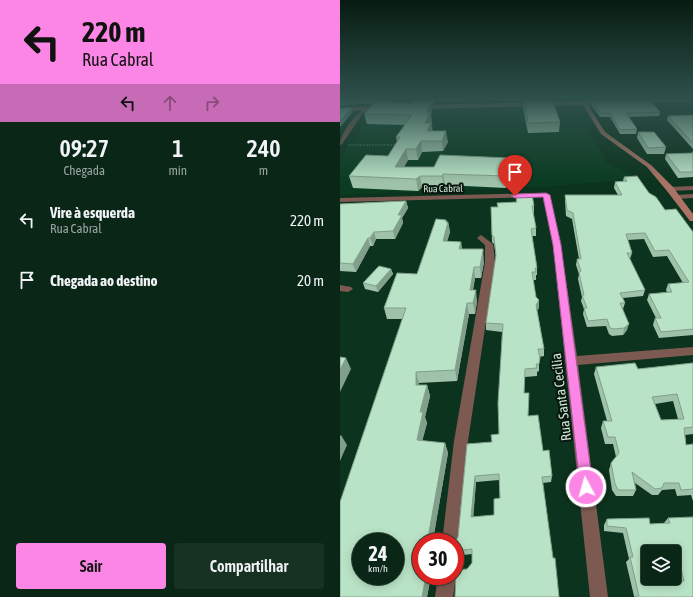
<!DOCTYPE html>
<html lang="pt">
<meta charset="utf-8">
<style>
body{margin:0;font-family:"Asap Condensed",sans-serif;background:#173223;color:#f1f3f6;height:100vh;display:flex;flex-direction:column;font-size:15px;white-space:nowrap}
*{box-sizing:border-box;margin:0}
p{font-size:13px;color:#99a5a1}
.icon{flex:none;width:22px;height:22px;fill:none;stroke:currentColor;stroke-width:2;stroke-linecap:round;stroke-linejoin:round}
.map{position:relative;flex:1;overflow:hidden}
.drawer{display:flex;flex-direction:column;background:#092616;width:340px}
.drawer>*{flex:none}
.top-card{background:#fb86e5;color:#111;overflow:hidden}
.buttons{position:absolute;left:301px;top:545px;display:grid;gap:8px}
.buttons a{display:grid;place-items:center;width:40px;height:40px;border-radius:4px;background:#092616;box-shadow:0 2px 10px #0003,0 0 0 1px #294335;font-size:20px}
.speed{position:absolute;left:12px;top:533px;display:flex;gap:8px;font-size:20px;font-weight:700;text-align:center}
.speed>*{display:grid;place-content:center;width:52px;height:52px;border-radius:50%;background:#092616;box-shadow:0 2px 10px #0003,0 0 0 1px #294335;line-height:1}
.speed small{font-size:10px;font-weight:400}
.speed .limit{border:6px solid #d22;background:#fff;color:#111}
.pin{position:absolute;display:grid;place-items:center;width:34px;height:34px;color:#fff;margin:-41px -17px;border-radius:50% 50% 50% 0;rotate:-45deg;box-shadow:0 0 4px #0007}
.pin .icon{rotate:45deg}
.me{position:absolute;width:44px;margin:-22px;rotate:354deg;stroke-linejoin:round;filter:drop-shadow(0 0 3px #0008)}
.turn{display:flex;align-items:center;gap:14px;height:84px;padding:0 16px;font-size:18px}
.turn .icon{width:52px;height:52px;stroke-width:2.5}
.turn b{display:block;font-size:28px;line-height:34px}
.lanes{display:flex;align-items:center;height:38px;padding:0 16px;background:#0003;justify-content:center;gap:20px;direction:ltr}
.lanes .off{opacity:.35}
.eta{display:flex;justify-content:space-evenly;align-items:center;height:68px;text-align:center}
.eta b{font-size:24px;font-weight:600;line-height:28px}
.primary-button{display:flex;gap:8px;margin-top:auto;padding:8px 16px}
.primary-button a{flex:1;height:46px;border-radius:4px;background:#fb86e5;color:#111;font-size:16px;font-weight:600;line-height:46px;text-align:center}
.primary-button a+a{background:#173223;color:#f1f3f6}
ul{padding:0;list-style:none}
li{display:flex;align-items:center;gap:12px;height:60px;padding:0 16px}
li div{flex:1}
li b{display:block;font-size:15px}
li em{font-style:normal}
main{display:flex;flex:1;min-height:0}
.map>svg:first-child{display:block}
.built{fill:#0b3c21}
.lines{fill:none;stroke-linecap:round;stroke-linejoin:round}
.path{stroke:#537360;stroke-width:1;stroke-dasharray:2 1;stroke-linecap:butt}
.lane{fill:#7c5a51;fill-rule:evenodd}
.street{fill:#7c5a51;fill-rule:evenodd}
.secondary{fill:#aa7365;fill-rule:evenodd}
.wall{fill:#9fc3aa;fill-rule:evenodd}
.shaded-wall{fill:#829f8b}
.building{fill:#b9e3c6;stroke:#829f8b;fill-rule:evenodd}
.route{fill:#fb86e5;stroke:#a35795}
.labels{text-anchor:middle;stroke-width:4;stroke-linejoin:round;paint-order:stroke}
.far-street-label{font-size:10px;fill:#d0e5d6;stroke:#07170d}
.near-street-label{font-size:14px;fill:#d0e5d6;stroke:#07170d}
</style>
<main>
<section class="drawer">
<div class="top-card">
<div class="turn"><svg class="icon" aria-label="left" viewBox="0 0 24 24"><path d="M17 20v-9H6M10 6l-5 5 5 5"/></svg><div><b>220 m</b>Rua Cabral</div></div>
<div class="lanes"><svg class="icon" aria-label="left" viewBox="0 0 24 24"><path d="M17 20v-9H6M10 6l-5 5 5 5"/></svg><svg class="icon off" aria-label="ahead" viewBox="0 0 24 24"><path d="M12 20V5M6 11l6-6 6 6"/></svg><svg class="icon off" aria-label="right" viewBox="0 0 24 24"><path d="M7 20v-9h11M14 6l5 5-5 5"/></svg></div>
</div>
<div class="eta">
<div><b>09:27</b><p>Chegada</p></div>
<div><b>1</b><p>min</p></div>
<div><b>240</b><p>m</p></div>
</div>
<ul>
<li><svg class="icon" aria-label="left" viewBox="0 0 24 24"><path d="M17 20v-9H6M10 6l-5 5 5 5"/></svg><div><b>Vire à esquerda</b><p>Rua Cabral</p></div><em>220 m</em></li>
<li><svg class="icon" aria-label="arrive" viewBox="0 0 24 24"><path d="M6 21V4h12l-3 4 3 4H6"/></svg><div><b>Chegada ao destino</b></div><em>20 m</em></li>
</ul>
<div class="primary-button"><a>Sair</a><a>Compartilhar</a></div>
</section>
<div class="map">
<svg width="353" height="597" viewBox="0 0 353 597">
<rect width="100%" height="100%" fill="#0c331d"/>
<polygon class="built" points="237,107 267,163 300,179 216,186 0,195 0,158 34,111"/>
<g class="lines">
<polyline class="path" points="8,145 55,145"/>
<polygon class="lane" points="291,99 294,99 296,102 294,103"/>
<g class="street">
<path d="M 26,108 L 31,109 L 23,113 L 2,144 L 0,145 C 0,134 16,112 26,108 Z"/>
<polygon points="353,186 353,190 330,191 326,189 330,187"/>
<polygon points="206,193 210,195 221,245 237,356 353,347 353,355 238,365 268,597 250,597 213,245 203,197 0,202 0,198"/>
<polygon points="353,194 353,198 336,199 332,197 336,195"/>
<polygon points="141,235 153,244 155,262 128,441 118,542 115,548 115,542 102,542 114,441 145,262 145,245 137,238"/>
<polygon points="0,285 11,287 13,289 8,292 0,291"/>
<polygon points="115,575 116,576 113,597 95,597 98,576 115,576"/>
</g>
<g class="secondary">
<polygon points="298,100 353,100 353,102 296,103 296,101"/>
<polygon points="244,101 268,102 269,103 266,105 248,105 265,132 311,165 333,187 353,214 353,221 350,221 327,191 307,167 261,134 243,105 78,109 75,107 78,105"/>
<polygon points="0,107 42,106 45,108 42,110 0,111"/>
</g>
</g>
<g class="wall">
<polygon points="0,99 53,99 52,102 71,103 74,101 74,99 140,99 140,100 95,101 94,104 91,104 92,110 91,115 92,131 108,142 103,151 82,152 78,160 68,160 64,167 94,167 170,158 170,169 166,188 105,185 104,188 82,187 78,191 13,188 9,176 48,156 57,142 56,137 65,125 27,124 24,114 33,104 19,104"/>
<polygon points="158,99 212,99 220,122 219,132 188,133 183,108 184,101 159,101"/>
<polygon points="248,99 290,99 290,100 249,101"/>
<polygon points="253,102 320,112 319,116 289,117 297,129 296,134 280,134 270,117 260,117 252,106"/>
<polygon points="353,115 353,149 327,120 328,116"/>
<polygon points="298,132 326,147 324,154 307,154 297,138"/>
<polygon points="353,151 353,177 338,178 325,159 326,154 352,153"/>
<polygon points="284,177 309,193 325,210 353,232 353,335 319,338 313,325 315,318 316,318 307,300 309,294 327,292 326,290 328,284 343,283 327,256 313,257 304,239 287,240 292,253 290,259 305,290 303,296 283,298 285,303 283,309 287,330 283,335 272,336 269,334 266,326 247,327 243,314 244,309 241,301 242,297 238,279 239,274 236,265 237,259 239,259 232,219 226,216 225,201 225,195 278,195 274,188 275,182 283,181"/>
<path d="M 176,195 L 194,206 L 194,213 L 193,213 L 196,228 L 196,236 L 192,236 L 197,268 L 197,275 L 196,275 L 196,280 L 193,280 L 196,297 L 199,300 L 199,308 L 197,310 L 204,349 L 204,356 L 199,357 L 199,371 L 197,372 L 197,376 L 185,377 L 184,393 L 188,416 L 203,451 L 212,476 L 211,482 L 202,483 L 127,569 L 132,563 L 132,554 L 116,556 L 115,553 L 115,542 L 118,537 L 127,444 L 152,442 L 159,434 L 162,332 L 146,330 L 146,323 L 156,257 L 154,244 L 152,242 L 151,207 L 158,207 L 176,202 ZM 159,480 L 160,498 L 154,515 L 133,517 L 136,482 Z"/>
<polygon points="66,201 68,208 62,218 63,223 55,239 36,239 33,246 30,246 16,272 0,271 0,204"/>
<polygon points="106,220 107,222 108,222 110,232 107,241 121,242 122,249 144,262 141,278 135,278 133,290 137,301 135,314 129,314 117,381 79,383 79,385 87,385 90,396 85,417 87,423 82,441 105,443 108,453 93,540 93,542 81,542 81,576 91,576 87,597 0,597 62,319 47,319 44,308 77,274"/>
<polygon points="51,269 53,274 38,292 25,289 23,283"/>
<path d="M 353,363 L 353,434 L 345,435 L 346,445 L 353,444 L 353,501 L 351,495 L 337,496 L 335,489 L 322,490 L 318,495 L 312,495 L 295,483 L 296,490 L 293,496 L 276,496 L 272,490 L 269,470 L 271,463 L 276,457 L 273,444 L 265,444 L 261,428 L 263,421 L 267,421 L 254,374 L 256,367 L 298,369 ZM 333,401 L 338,419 L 321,420 L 315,404 Z"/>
<path d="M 328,518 L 353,597 L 294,597 L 294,596 L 286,562 L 289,559 L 283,533 L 264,531 L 264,525 L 267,519 L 310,524 L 324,523 ZM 308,552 L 334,552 L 334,565 L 338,582 L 324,582 Z"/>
</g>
<g class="shaded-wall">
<polygon points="51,99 53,99 51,104 50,101"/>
<polygon points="18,100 19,104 0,106 0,102"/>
<polygon points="91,101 92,110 91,115 93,134 88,141 85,123 87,113"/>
<polygon points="12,108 13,112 0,127 0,121"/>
<polygon points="106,131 108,142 103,151 102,141"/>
<polygon points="81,141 82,152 78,160 76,149"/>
<polygon points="66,149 68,160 57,178 55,167"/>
<polygon points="170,158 170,169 166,188 166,176"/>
<polygon points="103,174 105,185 104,188 102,176"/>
<polygon points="80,176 82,187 78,191 76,179"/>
<polygon points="66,201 68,208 62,218 63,223 55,239 53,231 58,215"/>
<polygon points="106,220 107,226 108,222 110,232 104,252 103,241"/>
<polygon points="34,232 36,239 33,246 30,238"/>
<polygon points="28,238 30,246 16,272 13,264"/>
<polygon points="121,242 122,253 119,249"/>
<polygon points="143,249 144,262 141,278 140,267"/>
<polygon points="134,267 135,278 131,301 130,290"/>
<polygon points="51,269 53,274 38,292 36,286"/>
<polygon points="136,290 137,301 135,314 133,303"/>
<polygon points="199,300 199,308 195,312 196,305"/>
<polygon points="127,303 129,314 117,381 115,370"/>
<polygon points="289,324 287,330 283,335 284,328"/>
<polygon points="6,358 11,369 0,392 0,370"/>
<polygon points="76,372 79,383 79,396 76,385"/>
<polygon points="87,385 90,396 85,417 87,423 80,450 77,440 80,412"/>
<polygon points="1,435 7,445 0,461 0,436"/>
<polygon points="105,443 108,453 93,540 93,542 90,542 89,532"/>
<polygon points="135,476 136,482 133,522 131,517"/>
<polygon points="86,576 91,576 87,597 82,597"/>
</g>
<g class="building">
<polygon points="0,99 51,99 50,101 18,100 0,102"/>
<polygon points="74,99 94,99 74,100"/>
<polygon points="184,99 212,99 220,122 188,123"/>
<polygon points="310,100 320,112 286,113 297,129 280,130 270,113 261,113 253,102"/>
<polygon points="71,101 91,101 87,113 90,113 85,123 91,123 87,131 106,131 102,141 81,141 76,149 66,149 55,167 94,167 100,155 170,158 166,176 103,174 102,176 80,176 76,179 9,176 26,155 48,156 60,137 56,137 72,115 24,114 35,102 71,103"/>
<polygon points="0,108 12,108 0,121"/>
<polygon points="353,115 353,143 328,116"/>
<polygon points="298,132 314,132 326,147 308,148"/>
<polygon points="353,153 353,172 340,172 326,154"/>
<polygon points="297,176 309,193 316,197 325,210 336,209 353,232 353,329 321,332 315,318 321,318 309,294 332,292 328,284 349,282 329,250 315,251 305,233 286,234 292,253 287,253 305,290 280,293 285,303 280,303 289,324 284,328 274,329 270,328 267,319 248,321 244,308 247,308 242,295 244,295 239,273 241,271 237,259 241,259 233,213 227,210 225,195 282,195 275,182 287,181 284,177"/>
<path d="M 192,194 L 194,206 L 192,206 L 196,228 L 191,229 L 197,268 L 195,268 L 196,272 L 192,272 L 196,297 L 199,300 L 196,305 L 204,349 L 198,349 L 200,358 L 199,364 L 196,364 L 197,368 L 185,369 L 184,393 L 189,393 L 188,416 L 198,415 L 203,451 L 209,450 L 212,476 L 202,477 L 213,558 L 215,558 L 219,597 L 115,597 L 116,570 L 127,569 L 132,563 L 132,549 L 115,551 L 115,542 L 118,537 L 127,444 L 152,442 L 151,435 L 159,434 L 158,403 L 163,324 L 146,323 L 156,255 L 154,237 L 152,235 L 151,207 L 158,207 L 157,203 L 177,202 L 176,195 ZM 159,474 L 160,498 L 154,499 L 154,515 L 131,517 L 135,476 Z"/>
<polygon points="66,201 58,215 62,215 53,231 34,232 30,238 28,238 13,264 0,263 0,204"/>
<path d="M 96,219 L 106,220 L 106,222 L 108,222 L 103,241 L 121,242 L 119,249 L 143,249 L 143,251 L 140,267 L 134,267 L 130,290 L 136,290 L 133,303 L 127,303 L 115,370 L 76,372 L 76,385 L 87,385 L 80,412 L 83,412 L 77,440 L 105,443 L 89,532 L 90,542 L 81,542 L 81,576 L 86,576 L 82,597 L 0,597 L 0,502 L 66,308 L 44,308 L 57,273 L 77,274 ZM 21,542 L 55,542 L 55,576 L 21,576 Z"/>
<polygon points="39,266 51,269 36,286 23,283"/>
<polygon points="0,357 6,358 0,370"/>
<path d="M 295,363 L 298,369 L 353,363 L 353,427 L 344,428 L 346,445 L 353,444 L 353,489 L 341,490 L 339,483 L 324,483 L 322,488 L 315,489 L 292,472 L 296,490 L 278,490 L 275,484 L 271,463 L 279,453 L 275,437 L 268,437 L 263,421 L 272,421 L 256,367 ZM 337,394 L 344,419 L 321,420 L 312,397 Z"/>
<path d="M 353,517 L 353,597 L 295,597 L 295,596 L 299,596 L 290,557 L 293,557 L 286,528 L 267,526 L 267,519 L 309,518 L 310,524 L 330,523 L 328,518 ZM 308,552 L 334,552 L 334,560 L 339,560 L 344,581 L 324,582 L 323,578 L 308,578 Z"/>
</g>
<linearGradient id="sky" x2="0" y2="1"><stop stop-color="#071c10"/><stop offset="0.54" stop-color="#2e504c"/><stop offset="1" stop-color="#2e504c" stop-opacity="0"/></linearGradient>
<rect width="353" height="183" fill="url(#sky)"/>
<polygon class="route" points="206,193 210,195 221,245 253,487 251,491 246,493 242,491 240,487 213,245 203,197 175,198 171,196 175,194"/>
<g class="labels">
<g class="far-street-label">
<text transform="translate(103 188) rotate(-1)" y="4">Rua Cabral</text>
</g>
<g class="near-street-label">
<text transform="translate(221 397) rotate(-97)" y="5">Rua Santa Cecília</text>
</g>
</g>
</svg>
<div class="buttons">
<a><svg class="icon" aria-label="layers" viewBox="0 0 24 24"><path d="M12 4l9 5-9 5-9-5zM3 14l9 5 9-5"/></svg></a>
</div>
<div class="speed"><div>24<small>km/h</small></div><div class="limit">30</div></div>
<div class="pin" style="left:175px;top:196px;background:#d93025"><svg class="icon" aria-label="arrive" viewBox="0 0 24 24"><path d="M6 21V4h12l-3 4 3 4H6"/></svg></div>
<svg class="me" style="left:246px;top:487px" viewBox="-20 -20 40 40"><circle r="17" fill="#fb86e5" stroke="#fff" stroke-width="3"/><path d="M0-11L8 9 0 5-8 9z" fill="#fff"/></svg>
</div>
</main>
